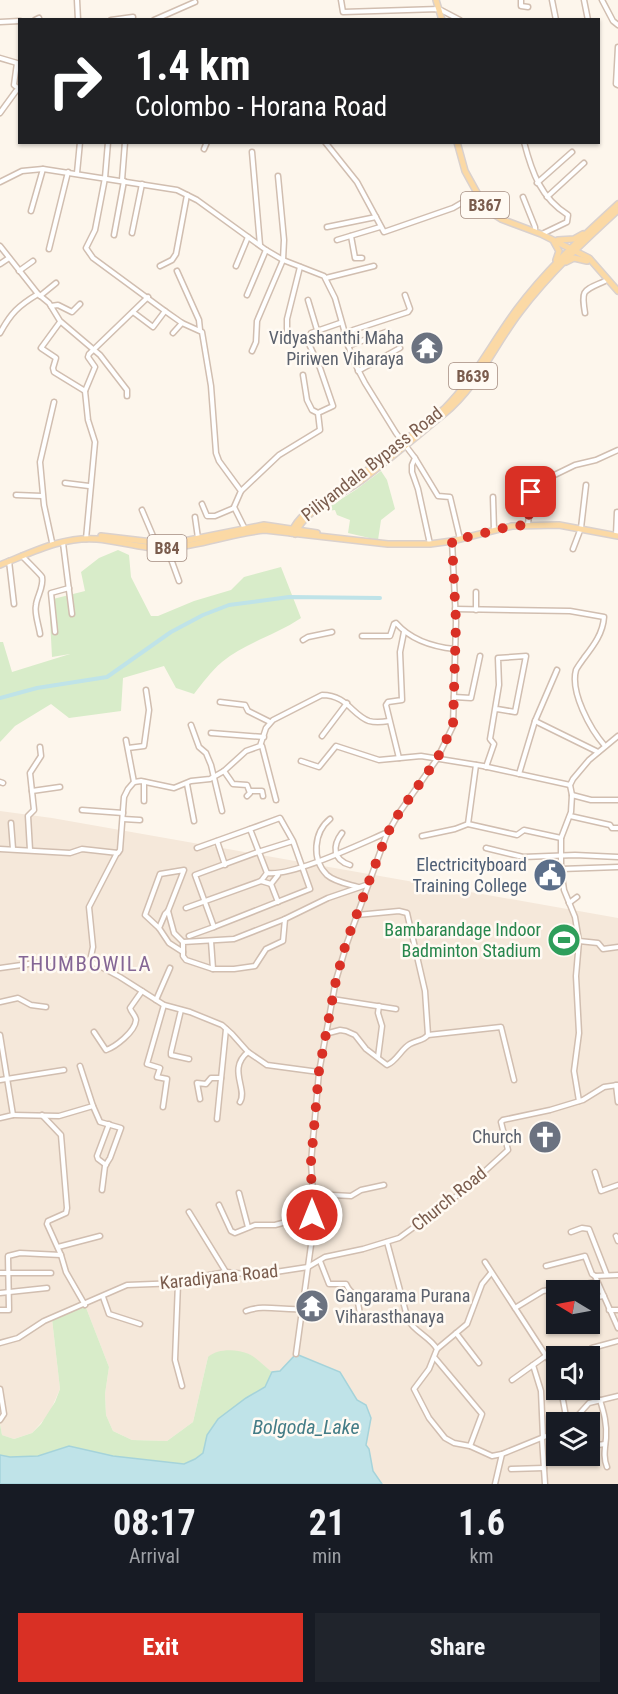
<!DOCTYPE html>
<style>
body{margin:0;font-family:"Roboto Condensed",sans-serif;background:#20242c;color:#f1f3f6;height:100vh;display:flex;flex-direction:column;font-size:22px;white-space:nowrap}
*{box-sizing:border-box;margin:0}
p{font-size:20px;color:#9ea1a6}
.icon{flex:none;width:33px;height:33px;fill:none;stroke:currentColor;stroke-width:2;stroke-linecap:round;stroke-linejoin:round}
.map{position:relative;height:1484px;overflow:hidden}
.drawer{display:flex;flex-direction:column;background:#171b24;flex:1}
.drawer>*{flex:none}
.hud{position:absolute;left:18px;top:18px;width:582px;height:126px;border-radius:0px;box-shadow:0 2px 4px #0004;background:#202124;color:#fff;overflow:hidden}
.needle{width:39px;rotate:280deg}
.buttons{position:absolute;left:546px;top:1280px;display:grid;gap:12px}
.buttons a{display:grid;place-items:center;width:54px;height:54px;border-radius:0px;background:#171b24;box-shadow:0 2px 4px #0004;font-size:30px}
.pin{position:absolute;display:grid;place-items:center;width:51px;height:51px;color:#fff;margin:-26px;border-radius:12px;box-shadow:0 3px 9px #0006}
.me{position:absolute;width:66px;margin:-33px;rotate:0deg;stroke-linejoin:round;filter:drop-shadow(0 0 4px #0008)}
.turn{display:flex;align-items:center;gap:21px;height:126px;padding:0 18px;font-size:27px}
.turn .icon{width:78px;height:78px;stroke-width:2.5}
.turn b{display:block;font-size:42px;line-height:51px}
.eta{display:flex;justify-content:space-evenly;align-items:center;height:102px;text-align:center}
.eta b{font-size:36px;font-weight:700;line-height:42px}
.action{display:flex;gap:12px;margin-top:auto;padding:12px 18px}
.action a{flex:1;height:69px;border-radius:0px;background:#d93025;color:#fff;font-size:24px;font-weight:700;line-height:69px;text-align:center}
.action a+a{background:#20242c;color:#f1f3f6}
.map>svg:first-child{display:block}
.residential{fill:#f5e8da;fill-rule:evenodd}
.green{fill:#d8ecc9}
.water{fill:#bfe3e8;stroke:#a5d3da;stroke-width:1.5}
.lines{fill:none;stroke-linecap:round;stroke-linejoin:round}
.canal{stroke:#bfe3e8;stroke-width:4}
.minor-casing{stroke:#d1beb0;stroke-width:7}
.major-casing{stroke:#dad1cd;stroke-width:8}
.minor{stroke:#fff;stroke-width:4}
.major{stroke:#fbd9a5;stroke-width:5}
.route{stroke:#d93025;stroke-width:10;stroke-dasharray:0 18}
.labels{text-anchor:middle;stroke-width:5;stroke-linejoin:round;paint-order:stroke}
.shield{fill:#fffaf3;stroke:#a28b7f;stroke-width:1.5}
.shield-label{font-size:16px;font-weight:bold;fill:#7a5c4d}
.worship-label{font-size:18px;fill:#5b616d;stroke:#fffaf3;text-anchor:end}
.street-label{font-size:18px;fill:#7a5c4d;stroke:#fffaf3}
.service-label{font-size:18px;fill:#4e5e75;stroke:#fffaf3;text-anchor:end}
.leisure-label{font-size:18px;fill:#27864d;stroke:#fffaf3;text-anchor:end}
.water-label{font-size:20px;font-style:italic;fill:#437c86;stroke:#fffaf3}
.quarter-label{font-size:21px;letter-spacing:1.5px;fill:#846695;stroke:#fffaf3}
</style>
<div class="map">
<svg width="618" height="1484" viewBox="0 0 618 1484">
<rect width="100%" height="100%" fill="#fdf6ec"/>
<path class="residential" d="M 0,811 L 52,818 L 618,918 L 618,1484 L 382,1484 L 373,1471 L 369,1449 L 366,1445 L 371,1418 L 357,1400 L 340,1372 L 296,1354 L 280,1371 L 272,1372 L 249,1354 L 208,1357 L 193,1422 L 167,1441 L 132,1440 L 113,1431 L 106,1415 L 105,1394 L 109,1367 L 85,1305 L 52,1319 L 60,1389 L 49,1414 L 32,1433 L 14,1439 L 2,1435 L 0,1424 ZM 556,1290 L 590,1290 L 590,1323 L 556,1323 ZM 556,1356 L 590,1356 L 590,1389 L 556,1389 ZM 556,1422 L 590,1422 L 590,1455 L 556,1455 Z"/>
<g class="green">
<polygon points="381,471 387,480 395,509 381,520 378,540 348,533 350,520 337,515 335,510 321,512 357,489"/>
<path d="M 118,550 L 129,555 L 131,577 L 151,616 L 158,616 L 194,601 L 231,590 L 244,577 L 281,567 L 301,618 C 276,635 245,643 222,662 C 211,671 202,684 194,694 L 176,688 L 164,666 L 123,678 L 121,711 L 69,718 L 51,704 L 15,726 L 0,742 L 0,642 L 3,642 L 12,672 L 70,654 L 52,657 L 49,600 L 85,591 L 81,572 L 99,558 Z"/>
<path d="M 85,1305 L 109,1367 L 105,1394 L 106,1415 L 113,1431 L 132,1440 L 167,1441 L 193,1422 L 208,1357 C 218,1348 237,1349 249,1354 C 257,1358 265,1367 272,1372 L 265,1387 L 246,1398 L 207,1435 L 203,1453 L 195,1459 L 184,1464 L 113,1456 L 69,1446 L 38,1456 L 10,1457 L 0,1455 L 0,1424 L 2,1435 L 14,1439 L 32,1433 L 41,1424 L 55,1402 L 60,1389 L 52,1319 Z"/>
</g>
<polygon class="water" points="296,1354 340,1372 357,1400 366,1405 371,1418 366,1445 369,1449 373,1471 382,1484 0,1484 0,1455 10,1457 38,1456 69,1446 113,1456 184,1464 195,1459 203,1453 207,1435 218,1419 246,1398 265,1387 272,1372 280,1371"/>
<g class="lines">
<polyline class="canal" points="0,698 37,688 107,677 171,632 203,615 229,605 289,597 380,598"/>
<defs>
<g id="minor">
<polyline points="77,0 78,20"/>
<polyline points="341,0 343,12 439,9 460,20"/>
<polyline points="521,0 521,6 528,7"/>
<polyline points="552,0 556,20"/>
<polyline points="584,0 588,20"/>
<polyline points="602,0 613,21 618,25"/>
<polyline points="35,20 39,18"/>
<polyline points="111,20 133,17"/>
<polyline points="154,20 195,2"/>
<polyline points="0,22 20,21"/>
<polyline points="618,47 616,84 618,85"/>
<polyline points="0,58 17,63 14,85 19,89"/>
<polyline points="0,113 16,91 20,89"/>
<polyline points="108,142 105,178 95,230 86,248 93,258 165,311 182,323 202,332 211,386 216,453 219,461 241,491 234,507 246,531"/>
<polyline points="325,142 357,182 384,232 453,208 477,194"/>
<path d="M 524,142 C 532,173 541,198 568,215 L 567,222 L 542,234"/>
<polyline points="204,149 207,142"/>
<polyline points="252,152 260,245"/>
<polyline points="77,173 80,142"/>
<polyline points="122,180 125,142"/>
<polyline points="0,182 22,171 43,169 177,190 197,200 266,250 283,260 324,276 335,298 352,358 365,383 396,433 415,458 412,465 412,472 418,489 430,544"/>
<polyline points="537,183 572,152"/>
<polyline points="523,197 535,227 535,231"/>
<polyline points="547,197 584,163"/>
<polyline points="31,211 43,169"/>
<polyline points="327,227 376,217"/>
<polyline points="132,233 142,184"/>
<polyline points="114,235 124,181"/>
<polyline points="351,236 355,258 362,258"/>
<polyline points="337,240 380,227"/>
<polyline points="0,246 38,294 49,303 60,321 100,355 127,390 127,396"/>
<polyline points="49,249 68,172"/>
<polyline points="0,264 9,258"/>
<polyline points="160,266 172,260 176,254 187,195"/>
<polyline points="236,266 248,237"/>
<polyline points="19,271 33,261"/>
<polyline points="177,271 199,320 200,330"/>
<polyline points="326,278 374,266"/>
<polyline points="247,295 266,250"/>
<polyline points="40,296 56,283"/>
<polyline points="308,300 317,330"/>
<polyline points="51,306 58,305 72,312 80,304"/>
<polyline points="133,312 153,327 165,311"/>
<path d="M 585,313 C 581,289 583,291 605,281"/>
<polyline points="60,322 41,348 56,358 53,368 54,372 85,391"/>
<path d="M 0,333 C 11,313 18,306 38,294"/>
<polyline points="173,333 182,323"/>
<polyline points="344,333 408,312 410,309 405,295"/>
<polyline points="287,337 287,319 300,267"/>
<polyline points="348,346 386,332"/>
<polyline points="252,351 256,342 257,321 283,260 284,240 278,176"/>
<polyline points="358,371 400,348"/>
<polyline points="303,375 307,400 312,410 318,413"/>
<polyline points="415,458 438,496 450,497 460,539"/>
<polyline points="65,483 89,486"/>
<polyline points="241,491 279,455 320,430 318,413 333,406 320,368 309,344 311,333 340,323"/>
<polyline points="16,495 42,496"/>
<polyline points="493,497 494,530"/>
<polyline points="202,504 207,516 215,516 234,508"/>
<polyline points="142,510 156,543"/>
<polyline points="195,517 198,538"/>
<polyline points="528,525 531,491 536,484 575,465 596,460 618,450"/>
<polyline points="616,535 617,512"/>
<polyline points="86,539 95,442 88,420 85,391 95,367 88,357 89,354 148,297"/>
<polyline points="52,542 44,505 40,462 54,402"/>
<polyline points="63,543 72,614"/>
<polyline points="167,548 179,581"/>
<polyline points="573,549 581,528 586,485"/>
<path d="M 22,556 C 26,560 41,575 42,577 C 44,587 37,596 36,605 C 34,613 39,626 40,634"/>
<polyline points="9,561 14,604"/>
<polyline points="476,592 476,610"/>
<path d="M 455,609 L 570,611 L 604,617 C 603,633 594,645 584,658 C 582,661 578,666 576,670 C 570,692 590,729 605,746"/>
<polyline points="55,632 51,593 69,588"/>
<path d="M 362,636 L 390,636 L 394,624 L 396,623 C 411,640 434,647 455,649"/>
<polyline points="303,640 308,637 332,632"/>
<polyline points="454,697 471,698 480,656"/>
<polyline points="220,702 245,705 248,711 270,722"/>
<polyline points="535,721 598,752"/>
<polyline points="191,725 199,747 206,753 211,765 222,811"/>
<polyline points="211,733 264,737"/>
<polyline points="322,736 347,703"/>
<polyline points="126,740 134,782"/>
<polyline points="262,746 276,800"/>
<polyline points="128,748 144,746 149,710 146,690"/>
<polyline points="399,758 386,705 388,702 402,700 400,652 404,632"/>
<polyline points="301,761 319,767 336,746 379,760 421,756 483,766 570,785"/>
<polyline points="486,767 494,744 490,739 499,685 498,658 526,656 515,712 497,709"/>
<polyline points="224,771 233,784 247,785 250,793 247,796"/>
<polyline points="519,774 535,721 557,670"/>
<polyline points="0,782 3,783"/>
<polyline points="187,784 194,821"/>
<polyline points="32,791 60,787"/>
<polyline points="250,791 262,791 263,796"/>
<polyline points="572,795 591,800 618,800"/>
<polyline points="144,801 144,782"/>
<polyline points="82,810 123,813"/>
<polyline points="570,816 610,825 612,828 618,828"/>
<polyline points="123,819 140,820"/>
<path d="M 330,819 C 314,832 311,859 327,875 C 335,882 348,884 358,887"/>
<polyline points="11,823 13,849"/>
<polyline points="468,824 517,835 524,830 561,838"/>
<path d="M 342,833 C 332,846 333,860 350,865"/>
<polyline points="422,836 455,829 468,824 476,765"/>
<polyline points="217,841 225,865"/>
<polyline points="197,848 250,829"/>
<polyline points="486,848 523,857 575,855 618,857"/>
<path d="M 0,849 L 70,853 L 82,849 L 118,853 L 120,850 L 124,797 L 128,789 L 134,782 L 141,781 L 174,788 L 191,781 L 210,779 L 224,771 L 246,751 L 260,746 L 266,728 L 273,720 L 322,695 C 347,695 352,715 369,721 C 376,723 383,722 389,721"/>
<polyline points="30,850 28,816 34,810 30,773 41,756 40,747"/>
<polyline points="561,869 618,867"/>
<polyline points="267,873 250,829 280,818 293,841 310,889 214,927 195,875 258,852 293,841"/>
<path d="M 278,875 L 271,884 L 261,881 L 267,873 C 292,877 362,843 388,832"/>
<polyline points="271,884 278,902"/>
<polyline points="569,903 577,897"/>
<polyline points="186,908 261,881"/>
<polyline points="357,915 399,911 407,913 425,991 428,1035"/>
<polyline points="159,928 145,915 160,874 184,870 168,911"/>
<polyline points="189,936 214,927"/>
<polyline points="579,941 598,943 603,949 618,947"/>
<polyline points="183,942 183,952 169,943 159,928 165,914 168,911 174,933 183,942 234,939 285,919 328,898 366,885"/>
<polyline points="183,952 183,956 186,960 213,969 211,941"/>
<polyline points="90,961 93,947 89,907 117,853"/>
<polyline points="0,968 50,961 79,959 90,961 120,977 164,1005 190,1012 222,1025 232,1034 248,1052 267,1065 319,1072"/>
<polyline points="213,969 234,969 255,966 266,949 283,941 285,919"/>
<polyline points="332,999 396,1009"/>
<polyline points="156,1000 170,968"/>
<polyline points="0,1002 18,998 31,1005 46,1007"/>
<polyline points="181,1010 171,1052 171,1055 189,1059"/>
<path d="M 94,1032 L 106,1050 C 115,1047 135,1032 136,1020 C 136,1016 131,1012 130,1008 L 142,991"/>
<path d="M 325,1034 L 340,1030 L 346,1031 L 355,1035 L 366,1049 L 387,1065 C 397,1061 401,1049 410,1044 C 417,1040 423,1041 428,1035 L 501,1027 L 514,1080"/>
<polyline points="0,1035 13,1115 0,1118"/>
<polyline points="378,1057 382,1026 378,1013 379,1006"/>
<polyline points="0,1080 64,1070"/>
<polyline points="616,1085 618,1102"/>
<polyline points="200,1099 197,1083 206,1084 211,1078 221,1078"/>
<polyline points="579,1101 574,1071 579,1033 576,976 579,941 575,917 564,890 561,869 561,838 571,812 572,795 570,785 573,779 589,760 618,736"/>
<path d="M 240,1102 C 248,1089 227,1069 248,1052"/>
<polyline points="93,1106 100,1122 121,1128 110,1158 105,1166 102,1190"/>
<polyline points="163,1107 167,1079 157,1077 160,1068 147,1064 164,1005"/>
<polyline points="13,1115 59,1116 93,1106 80,1066"/>
<polyline points="42,1115 61,1135 67,1208 66,1213 48,1221 47,1224 61,1255 66,1272 85,1305"/>
<polyline points="217,1119 226,1029"/>
<polyline points="106,1165 98,1159 97,1156 109,1124"/>
<polyline points="595,1172 601,1191 618,1185"/>
<polyline points="239,1193 248,1227"/>
<polyline points="313,1194 351,1196 361,1190 384,1185"/>
<polyline points="219,1205 231,1231 235,1233 255,1225 275,1225 312,1215"/>
<polyline points="189,1212 226,1272"/>
<polyline points="571,1232 582,1228 589,1229 607,1275"/>
<polyline points="616,1236 618,1241"/>
<path d="M 387,1242 L 408,1320 C 415,1332 430,1337 437,1349 L 429,1369 L 414,1389 L 429,1418 L 445,1438 L 454,1443 L 470,1446 L 492,1456 L 502,1454 L 556,1432"/>
<polyline points="58,1247 100,1236"/>
<path d="M 320,1261 L 329,1284 L 346,1284 C 351,1295 359,1298 370,1298"/>
<polyline points="485,1262 515,1308"/>
<polyline points="546,1266 585,1256 592,1274 595,1276"/>
<polyline points="0,1273 51,1273"/>
<polyline points="618,1275 595,1276 618,1328"/>
<polyline points="178,1283 175,1360 182,1386"/>
<polyline points="0,1293 47,1288"/>
<polyline points="103,1297 109,1314 140,1324"/>
<polyline points="357,1297 360,1314"/>
<polyline points="590,1298 604,1296"/>
<polyline points="0,1310 9,1310 8,1256 20,1253 61,1255"/>
<polyline points="609,1310 618,1310"/>
<path d="M 246,1311 C 263,1304 285,1311 303,1309"/>
<polyline points="456,1333 479,1363"/>
<polyline points="0,1343 18,1338 44,1321 127,1285 179,1283 198,1277 226,1272 256,1275 308,1267 325,1257 363,1249 399,1238 462,1192 508,1150 501,1122 503,1120 550,1110 583,1100 604,1087 618,1085"/>
<polyline points="592,1348 618,1341"/>
<polyline points="437,1349 467,1324 482,1284 491,1273"/>
<polyline points="296,1354 311,1245 313,1194 311,1162 319,1072 336,980 347,943 386,836 399,813 437,759 453,726 456,622 452,541"/>
<polyline points="435,1358 482,1414 470,1446"/>
<polyline points="533,1365 541,1391 543,1437"/>
<polyline points="556,1371 515,1308 543,1291 597,1282"/>
<polyline points="590,1377 596,1376"/>
<polyline points="512,1380 547,1355"/>
<polyline points="0,1389 4,1414 0,1420"/>
<polyline points="561,1389 567,1422"/>
<path d="M 600,1400 C 604,1413 607,1424 606,1438 C 605,1449 603,1457 607,1467"/>
<polyline points="572,1422 589,1403 618,1396"/>
<polyline points="542,1438 545,1484"/>
<polyline points="590,1446 605,1444"/>
<polyline points="572,1455 573,1455"/>
<polyline points="511,1469 544,1468"/>
<polyline points="495,1484 502,1454"/>
</g>
<g id="major">
<polyline points="436,0 442,20"/>
<polyline points="457,142 465,171 481,200 490,212 501,219 541,234 589,258 618,291"/>
<polyline points="558,240 574,239 583,234"/>
<polyline points="554,242 559,251 556,260"/>
<polyline points="566,262 574,258 587,261"/>
<path d="M 291,533 C 301,509 327,501 346,486 C 380,462 411,435 444,409 C 475,378 491,344 517,309 C 546,270 582,237 618,204"/>
<path d="M 295,534 C 306,508 341,496 362,480 C 390,459 417,436 444,414 C 478,386 494,346 520,312 C 549,274 583,242 618,210"/>
<polyline points="101,536 169,544 264,525 317,533"/>
<path d="M 0,565 C 31,553 63,536 97,539 C 121,541 145,550 170,548 C 202,545 233,533 265,530 L 388,544 L 430,544 L 452,541 L 512,526 L 559,525 L 618,536"/>
</g>
</defs>
<use href="#minor" class="minor-casing"/>
<use href="#major" class="major-casing"/>
<use href="#minor" class="minor"/>
<use href="#major" class="major"/>
</g>
<g class="lines">
<polyline class="route" points="312,1215 311,1162 319,1071 336,980 346,943 386,836 399,813 437,759 453,726 456,622 452,541 512,526 528,525 531,492"/>
</g>
<defs>
<symbol id="temple-disc" viewBox="-11 -11 22 22"><circle r="9.5" fill="#6b7280" stroke="#fffaf3"/><path d="M0-6L5-2H3V0L6.5 2.5H4V6H1.5V3h-3V6H-4V2.5H-6.5L-3 0V-2H-5Z" fill="#fff"/></symbol>
<symbol id="civic-disc" viewBox="-11 -11 22 22"><circle r="9.5" fill="#5c6f8a" stroke="#fffaf3"/><path d="M-.6-6.5H3V-4.5H.6V-3L4-1V1h2V6H-6V1h2V-1L-.6-3ZM-1.2 2.5V6h2.4V2.5Z" fill="#fff"/></symbol>
<symbol id="stadium-disc" viewBox="-11 -11 22 22"><circle r="9.5" fill="#2e9e5b" stroke="#fffaf3"/><path d="M0-5a6.5 5 0 1 0 0 10a6.5 5 0 1 0 0-10ZM-3.5-1.8h7v3.6h-7Z" fill="#fff"/></symbol>
<symbol id="church-disc" viewBox="-11 -11 22 22"><circle r="9.5" fill="#6b7280" stroke="#fffaf3"/><path d="M-1.2-6h2.4v3.5h3.3v2.4h-3.3V6h-2.4V-.1h-3.3v-2.4h3.3Z" fill="#fff"/></symbol>
</defs>
<g fill-rule="evenodd">
<use href="#temple-disc" x="408" y="329" width="38" height="38"/>
<use href="#civic-disc" x="531" y="856" width="38" height="38"/>
<use href="#stadium-disc" x="545" y="921" width="38" height="38"/>
<use href="#church-disc" x="526" y="1118" width="38" height="38"/>
<use href="#temple-disc" x="293" y="1287" width="38" height="38"/>
</g>
<g class="labels">
<g class="shield">
<rect x="461" y="192" width="48" height="26" rx="4.5"/>
<rect x="449" y="363" width="48" height="26" rx="4.5"/>
<rect x="147.5" y="535" width="39" height="26" rx="4.5"/>
</g>
<g class="shield-label">
<text x="485" y="211">B367</text>
<text x="473" y="382">B639</text>
<text x="167" y="554">B84</text>
</g>
<g class="worship-label">
<text x="404" y="344">Vidyashanthi Maha<tspan x="404" dy="21">Piriwen Viharaya</tspan></text>
<text x="522" y="1143">Church</text>
<text x="335" y="1302" text-anchor="start">Gangarama Purana<tspan x="335" dy="21">Viharasthanaya</tspan></text>
</g>
<g class="street-label">
<text transform="translate(372 464) rotate(-38)" y="6">Piliyandala Bypass Road</text>
<text transform="translate(449 1199) rotate(-39)" y="6">Church Road</text>
<text transform="translate(219 1277) rotate(-6)" y="6">Karadiyana Road</text>
</g>
<g class="service-label">
<text x="527" y="871">Electricityboard<tspan x="527" dy="21">Training College</tspan></text>
</g>
<g class="leisure-label">
<text x="541" y="936">Bambarandage Indoor<tspan x="541" dy="21">Badminton Stadium</tspan></text>
</g>
<g class="water-label">
<text x="306" y="1434">Bolgoda_Lake</text>
</g>
<g class="quarter-label">
<text x="85" y="971">THUMBOWILA</text>
</g>
</g>
</svg>
<div class="buttons">
<a><svg class="needle" viewBox="-14 -14 28 28"><path d="M0-13l5 13h-10z" fill="#e53935"/><path d="M0 13l5-13h-10z" fill="#9ea1a6"/></svg></a>
<a><svg class="icon" aria-label="sound" viewBox="0 0 24 24"><path d="M4 9h4l5-4v14l-5-4H4zM17 9q2 3 0 6"/></svg></a>
<a><svg class="icon" aria-label="layers" viewBox="0 0 24 24"><path d="M12 4l9 5-9 5-9-5zM3 14l9 5 9-5"/></svg></a>
</div>
<div class="pin" style="left:531px;top:492px;background:#d93025"><svg class="icon" aria-label="arrive" viewBox="0 0 24 24"><path d="M6 21V4h12l-3 4 3 4H6"/></svg></div>
<svg class="me" style="left:312px;top:1215px" viewBox="-20 -20 40 40"><circle r="17" fill="#d93025" stroke="#fff" stroke-width="3"/><path d="M0-11L8 9 0 5-8 9z" fill="#fff"/></svg>
<div class="hud">
<div class="turn"><svg class="icon" aria-label="right" viewBox="0 0 24 24"><path d="M7 20v-9h11M14 6l5 5-5 5"/></svg><div><b>1.4 km</b>Colombo - Horana Road</div></div>
</div>
</div>
<section class="drawer">
<div class="eta">
<div><b>08:17</b><p>Arrival</p></div>
<div><b>21</b><p>min</p></div>
<div><b>1.6</b><p>km</p></div>
</div>
<div class="action"><a>Exit</a><a>Share</a></div>
</section>
